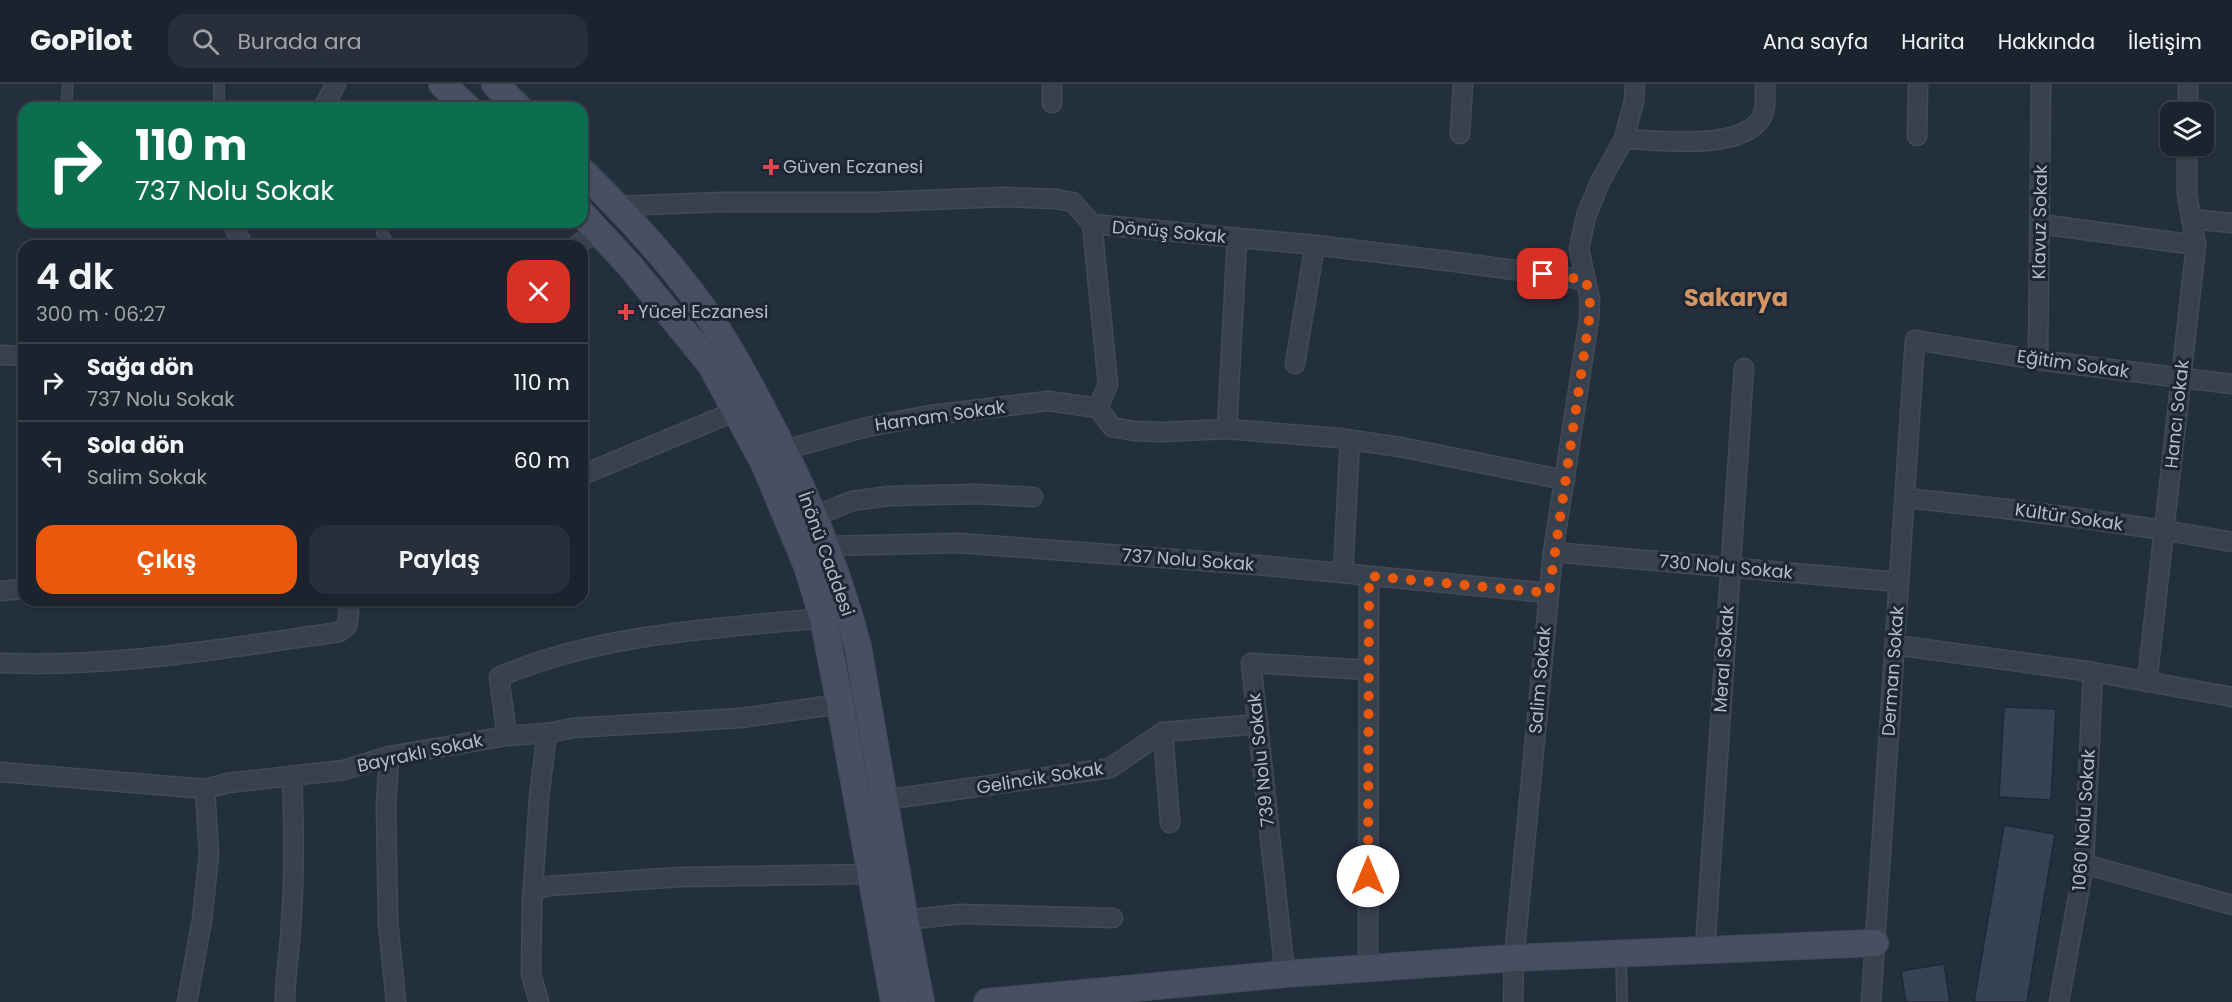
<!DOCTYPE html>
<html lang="tr">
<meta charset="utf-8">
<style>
body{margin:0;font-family:Poppins,sans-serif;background:#282f3a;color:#f1f3f6;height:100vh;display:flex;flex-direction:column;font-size:22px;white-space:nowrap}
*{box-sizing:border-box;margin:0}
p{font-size:20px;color:#a0a4aa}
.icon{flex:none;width:33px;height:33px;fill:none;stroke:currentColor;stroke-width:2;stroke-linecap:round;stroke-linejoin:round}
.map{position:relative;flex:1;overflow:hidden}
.panel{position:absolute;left:18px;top:156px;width:570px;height:366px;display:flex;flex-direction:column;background:#1b232e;border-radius:18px;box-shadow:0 2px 4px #0004,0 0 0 2px #39404a}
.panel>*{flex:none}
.top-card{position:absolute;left:18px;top:18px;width:570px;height:126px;border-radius:18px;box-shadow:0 2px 4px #0004,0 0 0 2px #39404a;background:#0b6e4f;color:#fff;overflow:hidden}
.tools{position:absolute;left:2160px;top:18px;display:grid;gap:12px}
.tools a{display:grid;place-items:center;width:54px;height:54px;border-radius:12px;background:#1b232e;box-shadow:0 2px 4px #0004,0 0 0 2px #39404a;font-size:30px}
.pin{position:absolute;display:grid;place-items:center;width:51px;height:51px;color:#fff;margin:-26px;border-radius:12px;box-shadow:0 3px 9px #0006}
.me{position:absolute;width:66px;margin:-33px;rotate:0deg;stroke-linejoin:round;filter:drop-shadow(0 0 4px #0008)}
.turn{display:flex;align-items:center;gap:21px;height:126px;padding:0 18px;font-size:27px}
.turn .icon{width:78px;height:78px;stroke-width:2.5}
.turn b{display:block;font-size:42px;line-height:51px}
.round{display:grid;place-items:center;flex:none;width:63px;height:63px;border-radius:18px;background:#282f3a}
.overview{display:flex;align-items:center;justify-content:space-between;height:102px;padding:0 18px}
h1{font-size:36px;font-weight:600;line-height:45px}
.primary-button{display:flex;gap:12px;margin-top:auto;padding:12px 18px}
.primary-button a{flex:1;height:69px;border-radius:18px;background:#ea580c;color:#fff;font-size:24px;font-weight:600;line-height:69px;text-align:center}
.primary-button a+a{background:#282f3a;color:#f1f3f6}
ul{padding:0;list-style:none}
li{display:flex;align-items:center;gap:18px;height:78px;padding:0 18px;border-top:2px solid #39404a}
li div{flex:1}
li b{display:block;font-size:22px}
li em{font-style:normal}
header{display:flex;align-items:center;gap:36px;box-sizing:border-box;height:84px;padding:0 30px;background:#1b232e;border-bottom:2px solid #39404a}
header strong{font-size:28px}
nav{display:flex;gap:33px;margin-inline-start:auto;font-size:21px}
.search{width:420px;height:54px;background:#282f3a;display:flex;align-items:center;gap:15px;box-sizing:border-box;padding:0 21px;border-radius:18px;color:#a0a4aa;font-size:22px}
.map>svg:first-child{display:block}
.building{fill:#364354;stroke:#1f2835;stroke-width:1.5}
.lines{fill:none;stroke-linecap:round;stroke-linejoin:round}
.lane-casing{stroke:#414a57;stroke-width:12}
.street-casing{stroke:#414a57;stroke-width:21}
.secondary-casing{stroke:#414a57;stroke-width:28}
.lane{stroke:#38414e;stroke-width:9}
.street{stroke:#38414e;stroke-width:18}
.secondary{stroke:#465061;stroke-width:26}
.route{stroke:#ea580c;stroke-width:10;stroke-dasharray:0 18}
.health-dot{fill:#e0444e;stroke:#1d2633;stroke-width:2}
.labels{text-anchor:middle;stroke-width:6;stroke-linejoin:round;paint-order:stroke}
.poi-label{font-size:18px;fill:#b4bcc9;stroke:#1d2633;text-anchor:start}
.street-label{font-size:18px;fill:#b4bcc9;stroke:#1d2633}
.district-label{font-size:24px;font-weight:bold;fill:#d59563;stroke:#1d2633}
</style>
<header>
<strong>GoPilot</strong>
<div class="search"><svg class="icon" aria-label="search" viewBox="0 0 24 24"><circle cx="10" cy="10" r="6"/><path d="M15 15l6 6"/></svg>Burada ara</div>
<nav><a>Ana sayfa</a><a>Harita</a><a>Hakkında</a><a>İletişim</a></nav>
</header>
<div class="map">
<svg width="2232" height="918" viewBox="0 0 2232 918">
<rect width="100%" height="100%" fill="#242f3e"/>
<g class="building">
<polygon points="2004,623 2056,625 2051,716 1999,713"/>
<polygon points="2004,741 2055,750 2040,839 2027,918 1974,918"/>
<polygon points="1944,880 1950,918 1906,918 1901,887"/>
</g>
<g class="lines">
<defs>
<g id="lane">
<polyline points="66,24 68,0"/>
<polyline points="219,24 219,0"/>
<polyline points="380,138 382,149 390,162"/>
<polyline points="1621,872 1622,918"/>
</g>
<g id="street">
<polyline points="1052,19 1052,0"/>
<polyline points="323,24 336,0"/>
<polyline points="2188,28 2188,0"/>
<polyline points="1460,50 1463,0"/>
<polyline points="1917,52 1918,0"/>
<path d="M 1624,55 C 1658,56 1737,67 1760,36 C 1767,27 1765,11 1765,0"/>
<polyline points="617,122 723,118 874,118 1006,113 1056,115 1073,118 1092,140 1315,161 1456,178 1586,196"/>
<polyline points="2191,135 2232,139"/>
<polyline points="232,138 243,162"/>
<polyline points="1092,140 1108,300 1098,324"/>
<polyline points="2040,140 2196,161"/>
<polyline points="576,162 598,146"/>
<polyline points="0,271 24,272"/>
<polyline points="2038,276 2041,0"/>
<polyline points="1295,280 1315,161"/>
<polyline points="1098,324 1112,343 1134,347 1163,348 1227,345 1338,354 1400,363 1565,396"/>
<polyline points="1227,345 1237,154"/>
<polyline points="784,366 867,343 931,331 1048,317 1098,324"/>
<polyline points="582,391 736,327"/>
<path d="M 1905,414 C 2014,425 2124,438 2232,458"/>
<polyline points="815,432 852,417 889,412 977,410 1033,413"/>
<polyline points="826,462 959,459 1257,481 1549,509"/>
<polyline points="1553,468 1899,498"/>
<polyline points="1343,489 1350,356"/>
<polyline points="0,507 24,505"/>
<polyline points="1895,561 2093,588 2232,613"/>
<path d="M 0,579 C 113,584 227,564 339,548 L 347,542 L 349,529 L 347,516"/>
<polyline points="2147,598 2196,161 2187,110 2187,62"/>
<polyline points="1163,648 1170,739"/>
<path d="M 507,652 L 499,593 C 600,549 714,545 823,534"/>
<polyline points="389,672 386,722 388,838 396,918"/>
<polyline points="0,688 205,705 228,699 344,686 389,672 507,652 547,649 573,644 741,634 840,620"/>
<polyline points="884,716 1110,684 1163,648 1258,640"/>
<polyline points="2084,780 2232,821"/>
<polyline points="533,806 549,802 680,793 871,790"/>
<polyline points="905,836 960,830 1113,834"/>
<polyline points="1705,866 1744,284"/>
<polyline points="1368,884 1369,492"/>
<polyline points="1285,890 1251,579 1369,586"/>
<polyline points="187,918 202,836 209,771 205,705"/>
<path d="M 285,918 C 285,892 290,866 291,840 C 295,790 294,741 292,692"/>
<polyline points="539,918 531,890 532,819 539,714 547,649"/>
<polyline points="1513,918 1514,874 1553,468 1589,236 1590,216 1579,165 1586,132 1600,98 1624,55 1634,17 1635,0"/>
<polyline points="1871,918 1915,256 2038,276 2232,300"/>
<polyline points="2059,918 2084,780 2093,588"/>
</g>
<g id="secondary">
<polyline points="442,0 468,24"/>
<polyline points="495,0 519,24"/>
<path d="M 582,87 C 625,129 666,173 702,223 C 726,256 745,292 764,328 C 804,403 837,481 858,563 L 905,836 L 921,918"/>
<polyline points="582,130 631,183 711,281 764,379 807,482 823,534 840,620 894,918"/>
<polyline points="987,918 1285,890 1514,874 1875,859"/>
</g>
</defs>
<use href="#lane" class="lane-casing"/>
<use href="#street" class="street-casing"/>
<use href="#secondary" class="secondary-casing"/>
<use href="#lane" class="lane"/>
<use href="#street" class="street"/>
<use href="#secondary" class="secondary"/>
</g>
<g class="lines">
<polyline class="route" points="1368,792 1369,492 1549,509 1589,236 1590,216 1586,196 1543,190"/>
</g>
<g class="health-dot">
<path d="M768 74h6v6h6v6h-6v6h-6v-6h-6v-6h6z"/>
<path d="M623 219h6v6h6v6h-6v6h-6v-6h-6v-6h6z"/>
</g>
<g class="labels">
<g class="poi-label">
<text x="783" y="89">Güven Eczanesi</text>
<text x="638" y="234">Yücel Eczanesi</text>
</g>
<g class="street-label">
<text transform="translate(2040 138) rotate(-89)" y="6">Klavuz Sokak</text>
<text transform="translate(1169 148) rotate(5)" y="6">Dönüş Sokak</text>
<text transform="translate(2073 280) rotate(8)" y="6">Eğitim Sokak</text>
<text transform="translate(2177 330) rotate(-84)" y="6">Hancı Sokak</text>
<text transform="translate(940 332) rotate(-8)" y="6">Hamam Sokak</text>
<text transform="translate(2069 433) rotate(8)" y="6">Kültür Sokak</text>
<text transform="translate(826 470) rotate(70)" y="6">İnönü Caddesi</text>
<text transform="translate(1188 476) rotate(4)" y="6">737 Nolu Sokak</text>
<text transform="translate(1726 483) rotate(5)" y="6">730 Nolu Sokak</text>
<text transform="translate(1724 575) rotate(-86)" y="6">Meral Sokak</text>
<text transform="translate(1893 587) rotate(-86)" y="6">Derman Sokak</text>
<text transform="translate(1540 596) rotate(-85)" y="6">Salim Sokak</text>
<text transform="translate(420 669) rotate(-12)" y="6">Bayraklı Sokak</text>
<text transform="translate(1261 676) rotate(-96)" y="6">739 Nolu Sokak</text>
<text transform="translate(1040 694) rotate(-9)" y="6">Gelincik Sokak</text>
<text transform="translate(2084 736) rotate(-86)" y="6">1060 Nolu Sokak</text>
</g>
<g class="district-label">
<text x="1736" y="222">Sakarya</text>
</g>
</g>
</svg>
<div class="tools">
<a><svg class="icon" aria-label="layers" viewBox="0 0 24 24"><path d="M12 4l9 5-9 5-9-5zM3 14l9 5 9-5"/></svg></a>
</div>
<div class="pin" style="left:1543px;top:190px;background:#d93025"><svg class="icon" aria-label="arrive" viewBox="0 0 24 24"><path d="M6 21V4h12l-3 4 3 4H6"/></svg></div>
<svg class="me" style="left:1368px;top:792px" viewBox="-20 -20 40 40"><circle r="19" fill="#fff"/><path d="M0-13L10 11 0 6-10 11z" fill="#ea580c"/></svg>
<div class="top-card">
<div class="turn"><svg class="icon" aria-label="right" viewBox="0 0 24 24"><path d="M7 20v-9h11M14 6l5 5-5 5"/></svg><div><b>110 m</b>737 Nolu Sokak</div></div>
</div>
<section class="panel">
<div class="overview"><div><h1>4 dk</h1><p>300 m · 06:27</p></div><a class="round" style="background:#d93025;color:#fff"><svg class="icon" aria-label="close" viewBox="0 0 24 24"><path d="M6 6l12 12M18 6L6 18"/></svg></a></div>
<ul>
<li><svg class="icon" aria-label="right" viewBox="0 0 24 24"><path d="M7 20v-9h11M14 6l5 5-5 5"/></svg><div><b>Sağa dön</b><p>737 Nolu Sokak</p></div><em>110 m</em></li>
<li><svg class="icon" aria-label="left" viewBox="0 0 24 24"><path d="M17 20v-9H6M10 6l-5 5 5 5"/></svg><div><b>Sola dön</b><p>Salim Sokak</p></div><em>60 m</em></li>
</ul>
<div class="primary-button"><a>Çıkış</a><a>Paylaş</a></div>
</section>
</div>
